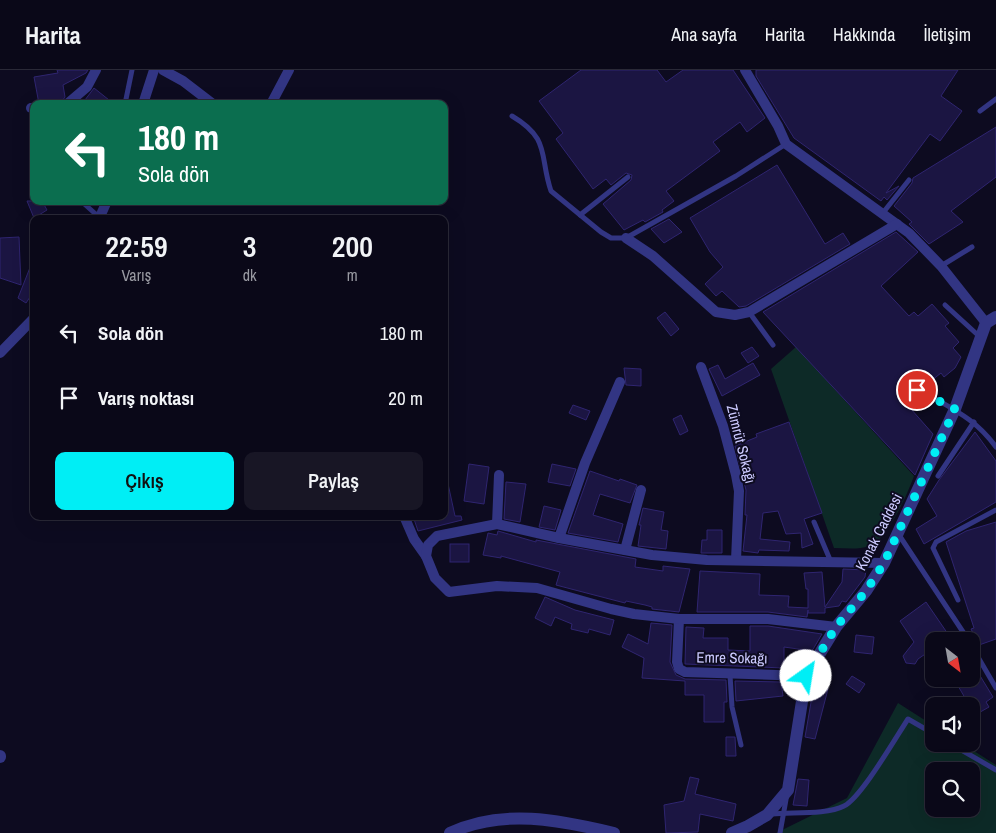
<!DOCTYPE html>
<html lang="tr">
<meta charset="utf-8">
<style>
body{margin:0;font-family:"Archivo Narrow",sans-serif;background:#181625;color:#f1f3f6;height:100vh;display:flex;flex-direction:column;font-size:19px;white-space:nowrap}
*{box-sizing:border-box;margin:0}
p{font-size:16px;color:#999aa2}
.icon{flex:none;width:28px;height:28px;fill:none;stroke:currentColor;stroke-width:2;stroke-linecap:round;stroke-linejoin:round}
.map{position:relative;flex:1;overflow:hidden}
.details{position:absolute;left:30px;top:145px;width:418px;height:305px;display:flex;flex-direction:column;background:#0a0818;border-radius:10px;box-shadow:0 5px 20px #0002,0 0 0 1px #2a2937}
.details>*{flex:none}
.hud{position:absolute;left:30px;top:30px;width:418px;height:105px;border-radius:10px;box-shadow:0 5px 20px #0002,0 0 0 1px #2a2937;background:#0b6e4f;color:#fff;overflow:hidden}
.needle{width:32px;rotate:149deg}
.controls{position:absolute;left:925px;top:562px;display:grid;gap:10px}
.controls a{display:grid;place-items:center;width:55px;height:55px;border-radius:10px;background:#0a0818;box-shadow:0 5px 20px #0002,0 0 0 1px #2a2937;font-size:25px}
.pin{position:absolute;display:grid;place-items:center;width:42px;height:42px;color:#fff;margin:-21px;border:2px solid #fff;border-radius:50%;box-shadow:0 1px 5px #0007}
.me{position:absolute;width:55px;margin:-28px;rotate:32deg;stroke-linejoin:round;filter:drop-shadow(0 0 4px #0008)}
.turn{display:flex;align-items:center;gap:18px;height:105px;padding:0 25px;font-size:22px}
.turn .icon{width:65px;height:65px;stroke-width:2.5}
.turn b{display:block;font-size:35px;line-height:42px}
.eta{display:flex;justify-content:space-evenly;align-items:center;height:85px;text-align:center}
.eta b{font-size:30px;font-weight:600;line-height:35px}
.button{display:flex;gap:10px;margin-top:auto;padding:10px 25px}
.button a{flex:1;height:58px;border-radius:10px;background:#00eef5;color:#111;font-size:20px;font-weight:600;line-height:58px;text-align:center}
.button a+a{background:#181625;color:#f1f3f6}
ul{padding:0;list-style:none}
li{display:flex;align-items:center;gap:15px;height:65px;padding:0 25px}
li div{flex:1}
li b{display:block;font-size:19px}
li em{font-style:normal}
header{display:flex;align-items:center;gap:30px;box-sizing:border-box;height:70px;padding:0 25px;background:#0a0818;border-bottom:1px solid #2a2937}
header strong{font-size:24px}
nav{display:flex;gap:28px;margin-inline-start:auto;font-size:18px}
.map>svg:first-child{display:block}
.green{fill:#0d2a27;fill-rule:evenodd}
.building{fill:#1b1542;stroke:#2f2570}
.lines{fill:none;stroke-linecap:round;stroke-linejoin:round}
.service{stroke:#323583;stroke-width:5}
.minor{stroke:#323583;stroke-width:10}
.tertiary{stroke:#323583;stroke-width:12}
.route{stroke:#00eef5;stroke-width:9;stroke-dasharray:0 16.2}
.labels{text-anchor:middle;stroke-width:4;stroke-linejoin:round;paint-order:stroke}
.street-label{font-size:15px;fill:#cccaff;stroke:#0d0b20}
</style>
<header>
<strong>Harita</strong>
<nav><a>Ana sayfa</a><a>Harita</a><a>Hakkında</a><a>İletişim</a></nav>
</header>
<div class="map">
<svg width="996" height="763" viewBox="0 0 996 763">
<rect width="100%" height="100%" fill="#0d0b20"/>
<g class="green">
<path d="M 796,277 L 914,406 C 908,423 887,471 869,476 C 858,480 846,478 834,478 L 771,299 Z"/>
<path d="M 898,633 L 934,656 L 934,674 L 963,674 L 996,695 L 996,763 L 776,763 L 847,728 ZM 934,701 L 971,701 L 971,739 L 934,739 Z"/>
</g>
<g class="building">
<polygon points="57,0 88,0 86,3 63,15 65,27 60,34 39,34 34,7 58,3"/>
<polygon points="581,0 657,0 666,12 683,0 733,0 765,48 747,62 740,52 713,72 720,81 666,121 674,131 662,140 663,142 645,152 643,150 624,160 603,134 631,110 632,105 626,103 611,115 606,109 593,119 556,69 563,63 539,31"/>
<polygon points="756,0 958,0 941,26 962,41 940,71 930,64 886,123 899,116 887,130 884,127 881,131 794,68 756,6"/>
<polygon points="94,18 114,34 82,34"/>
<polygon points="996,57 996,107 951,141 963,152 929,174 909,154 912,152 894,136 912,113 913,108"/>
<polygon points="777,95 825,174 843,163 850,174 746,236 739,237 722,221 716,226 705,214 723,197 710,182 690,148"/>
<polygon points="27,131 42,131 47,140 34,148"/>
<polygon points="669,149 682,162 664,173 651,159"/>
<polygon points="896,162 918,182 881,216 909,246 914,242 918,246 932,234 949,253 945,256 959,272 953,278 961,287 955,298 944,307 941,303 927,314 917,303 896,322 933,364 915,405 763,242"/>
<polygon points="19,167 21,215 0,208 0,168"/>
<polygon points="33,190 34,221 26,233 18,228"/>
<polygon points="665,242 679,259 671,266 657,248"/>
<polygon points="752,277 759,286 748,293 741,283"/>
<polygon points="753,293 760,305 722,326 709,299 718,295 725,309"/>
<polygon points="624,298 641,299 641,316 626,315"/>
<polygon points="573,335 590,341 586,350 569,343"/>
<polygon points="681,345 688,361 680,365 673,349"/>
<polygon points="789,352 822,443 804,449 813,474 802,478 801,463 786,464 778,441 763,443 760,469 790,472 789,481 759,480 758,483 743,481 747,445 745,445 746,420 735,376 757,367 756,364"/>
<polygon points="975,362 996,391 996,432 924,474 916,459 937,446 927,429 939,410"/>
<polygon points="469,394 489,397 484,434 464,431"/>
<polygon points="552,394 576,399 570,416 548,412"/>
<polygon points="590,401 619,411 620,409 637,415 630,433 600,424 593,445 623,454 618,472 568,463"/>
<polygon points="444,409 447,409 455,446 461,446 462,450 418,461 413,446 444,446"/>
<polygon points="506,412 526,414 520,452 504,449"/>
<polygon points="544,436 561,440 555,460 539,457"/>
<polygon points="643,438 664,442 661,460 668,461 666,479 638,476 641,455 639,455"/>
<polygon points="996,452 996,569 979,575 971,559 974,558 946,472 966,461"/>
<polygon points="707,460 722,460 722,483 701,483 702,470 707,470"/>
<polygon points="498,461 536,472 536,470 636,489 635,497 663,501 663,496 690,499 679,542 652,539 652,537 645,535 626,531 625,533 575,520 556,515 560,502 501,486 501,488 483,485 488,463 497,465"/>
<rect x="450" y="474" width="19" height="18"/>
<polygon points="843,499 866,500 865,507 846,532 842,531 839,536 825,538 825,543 808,543 808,540 807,547 768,542 697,542 700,501 760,504 759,525 789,526 788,537 808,538 808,519 806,519 804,503 822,502 825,537 842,512"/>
<polygon points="545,527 575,540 614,550 610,565 589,559 588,563 571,559 572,554 555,547 551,556 535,548"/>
<polygon points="926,532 950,567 944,571 934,571 934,578 918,589 915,594 906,593 903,586 914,572 900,551"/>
<polygon points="651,553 672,555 670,592 676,605 685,609 726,610 727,632 724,632 724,652 704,652 704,625 685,625 685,611 642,608 644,588 622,577 628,564 648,574"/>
<polygon points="750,556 768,556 822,564 812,581 784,577 784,598 685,594 686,557 704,558 703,568 728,568 728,580 750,581"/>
<polygon points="856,565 874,567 872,584 854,582"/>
<polygon points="971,591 993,627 986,632 989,637 975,645 954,609 971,609"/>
<polygon points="852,606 865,614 859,623 846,614"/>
<polygon points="735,611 781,612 783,626 736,631"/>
<polygon points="814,615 828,619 815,669 805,667"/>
<polygon points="726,667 735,667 736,686 726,686"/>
<polygon points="690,707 699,709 695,724 736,734 733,751 700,744 698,762 666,763 664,735 684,731"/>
<polygon points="798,709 809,710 807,736 793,735"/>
</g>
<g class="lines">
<g class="service">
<polyline points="125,34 132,0"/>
<polyline points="980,41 996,29"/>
<path d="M 512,46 C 551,69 539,86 551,121 L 601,162 L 611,168 L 626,168 L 736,106 L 786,74"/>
<polyline points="81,131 99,147"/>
<polyline points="882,144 909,110"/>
<polyline points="580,145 628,107"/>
<polyline points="941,196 972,177"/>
<polyline points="945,235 980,267"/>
<polyline points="749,242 773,275"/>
<path d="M 909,325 L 917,320 L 922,321 C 952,339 975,348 996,377"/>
<polyline points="938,406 974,352"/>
<polyline points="814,452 831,492"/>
<polyline points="899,465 969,571"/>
<polyline points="958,530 933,478 936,472 996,440"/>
<polyline points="971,575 996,618"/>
<polyline points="730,605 732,637 741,675"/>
<polyline points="951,674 996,700"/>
<path d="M 772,744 C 792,742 827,745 844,736 C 861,728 896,667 908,649 L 934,664"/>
<polyline points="780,763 787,724"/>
</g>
<g class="minor">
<polyline points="163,0 183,11 213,34"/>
<polyline points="745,0 778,56 786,74 909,163 941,196 986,253"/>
<polyline points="67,34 87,17 96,0"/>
<polyline points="143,34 154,0"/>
<polyline points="271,34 289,0"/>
<polyline points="31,38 34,38"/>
<polyline points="99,149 107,131"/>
<polyline points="626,168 653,186 716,242 735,245 749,242 897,154"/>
<polyline points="0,283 34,248"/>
<polyline points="701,297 723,356 736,405 739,421 736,490"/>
<polyline points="404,446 414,469 426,486"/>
<polyline points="497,454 499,405"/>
<polyline points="559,468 585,393 620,312"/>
<polyline points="625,480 641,420"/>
<polyline points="679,549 677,592 679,599 685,602 806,606"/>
<polyline points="836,557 768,549 679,549 634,544 611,539 537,518 497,516 449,522 435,508 426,486 428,475 437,466 497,454 559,468 652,485 707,490 884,493"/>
</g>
<g class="tertiary">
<polyline points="0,686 0,687"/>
<path d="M 450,763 C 502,738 560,750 614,763"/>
<polyline points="732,763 748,756 767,745 788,720 806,606 836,557 866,521 884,493 955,339 986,253 996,247"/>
</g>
</g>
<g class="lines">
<polyline class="route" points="806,606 836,557 866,521 884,493 955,339 917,320"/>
</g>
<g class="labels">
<g class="street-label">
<text transform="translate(741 374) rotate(76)" y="5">Zümrüt Sokağı</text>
<text transform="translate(879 462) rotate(-63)" y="5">Konak Caddesi</text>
<text transform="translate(732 588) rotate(1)" y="5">Emre Sokağı</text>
</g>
</g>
</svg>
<div class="controls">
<a><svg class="needle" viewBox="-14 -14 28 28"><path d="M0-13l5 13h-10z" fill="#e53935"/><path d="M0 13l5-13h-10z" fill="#999aa2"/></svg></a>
<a><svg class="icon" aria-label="sound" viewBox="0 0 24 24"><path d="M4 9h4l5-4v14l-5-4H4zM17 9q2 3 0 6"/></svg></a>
<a><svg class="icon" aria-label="search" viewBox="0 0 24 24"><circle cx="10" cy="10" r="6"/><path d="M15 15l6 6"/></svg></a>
</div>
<div class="pin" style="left:917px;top:320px;background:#d93025"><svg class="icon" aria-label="arrive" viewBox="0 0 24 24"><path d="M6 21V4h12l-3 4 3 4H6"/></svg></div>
<svg class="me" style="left:806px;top:606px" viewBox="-20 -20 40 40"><circle r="19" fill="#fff"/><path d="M0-13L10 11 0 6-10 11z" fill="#00eef5"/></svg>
<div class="hud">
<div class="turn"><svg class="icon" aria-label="left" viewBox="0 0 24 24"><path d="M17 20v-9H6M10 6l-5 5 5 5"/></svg><div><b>180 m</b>Sola dön</div></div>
</div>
<section class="details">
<div class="eta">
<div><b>22:59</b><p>Varış</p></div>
<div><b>3</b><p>dk</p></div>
<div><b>200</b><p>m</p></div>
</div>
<ul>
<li><svg class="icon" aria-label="left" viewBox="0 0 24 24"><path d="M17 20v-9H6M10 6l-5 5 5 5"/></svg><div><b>Sola dön</b></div><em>180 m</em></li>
<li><svg class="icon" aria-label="arrive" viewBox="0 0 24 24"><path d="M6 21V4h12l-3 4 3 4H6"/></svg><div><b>Varış noktası</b></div><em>20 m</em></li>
</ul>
<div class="button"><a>Çıkış</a><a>Paylaş</a></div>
</section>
</div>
